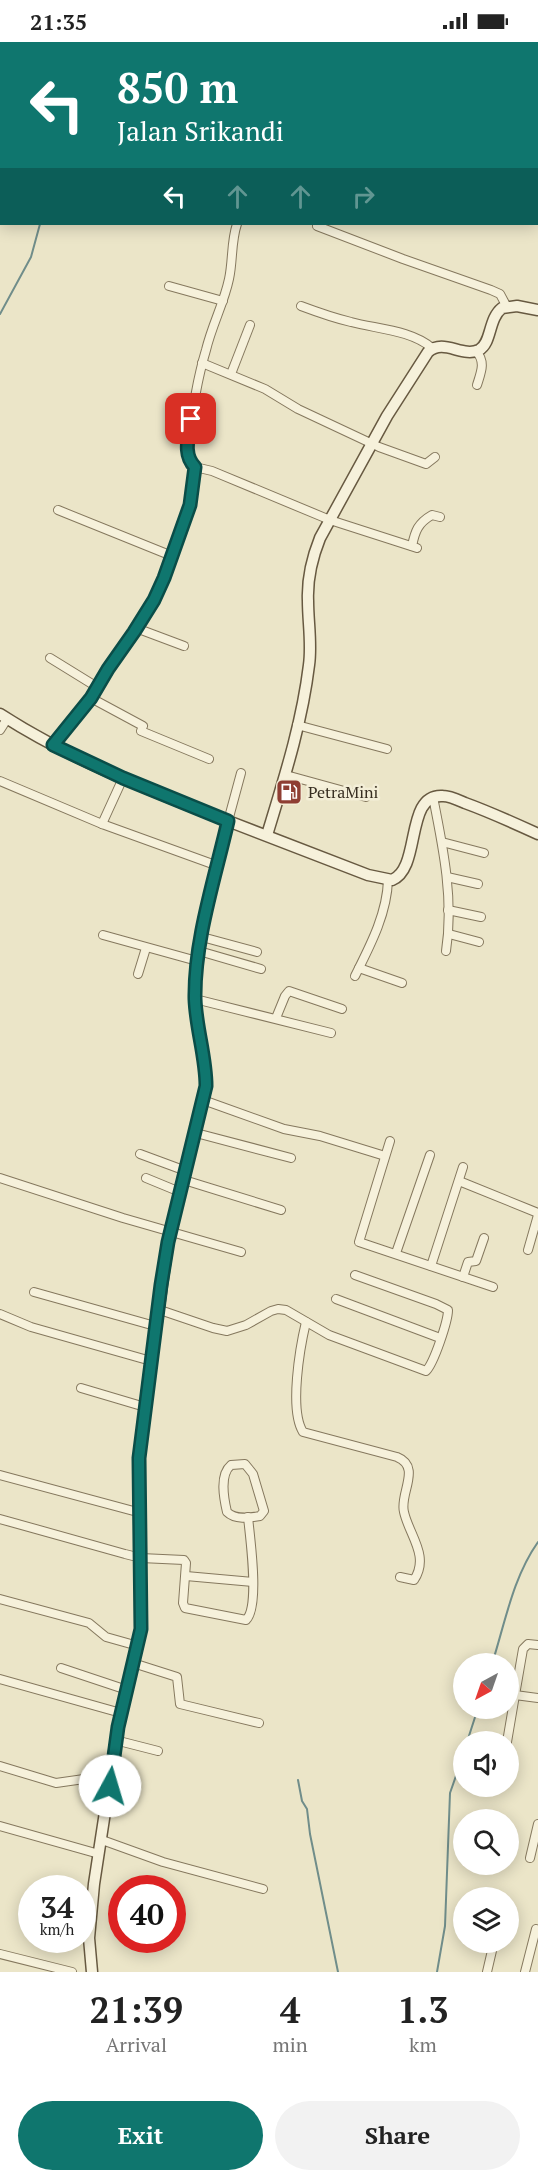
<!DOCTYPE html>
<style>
body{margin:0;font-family:"PT Serif",serif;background:#f2f2f2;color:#222;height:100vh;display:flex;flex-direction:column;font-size:22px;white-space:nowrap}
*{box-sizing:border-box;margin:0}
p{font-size:20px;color:#767676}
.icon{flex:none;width:33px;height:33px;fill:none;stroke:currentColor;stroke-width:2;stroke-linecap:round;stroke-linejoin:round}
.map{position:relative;height:1930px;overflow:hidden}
.sheet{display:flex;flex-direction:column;background:#fff;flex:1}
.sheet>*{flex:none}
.hud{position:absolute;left:0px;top:0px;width:538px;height:183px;box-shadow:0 3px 15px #0003;background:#0f766e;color:#fff;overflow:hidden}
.needle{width:39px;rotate:220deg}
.tools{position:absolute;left:453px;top:1611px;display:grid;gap:12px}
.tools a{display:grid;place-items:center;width:66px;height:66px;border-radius:50%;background:#fff;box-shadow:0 3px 15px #0003;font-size:30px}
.speed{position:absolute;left:18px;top:1833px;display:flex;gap:12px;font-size:30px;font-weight:700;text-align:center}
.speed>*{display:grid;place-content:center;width:78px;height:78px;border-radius:50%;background:#fff;box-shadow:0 3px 15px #0003;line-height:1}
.speed small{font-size:15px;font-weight:400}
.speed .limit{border:9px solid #d22;background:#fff;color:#111}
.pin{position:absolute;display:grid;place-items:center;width:51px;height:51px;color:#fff;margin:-26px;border-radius:12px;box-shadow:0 3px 9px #0006}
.me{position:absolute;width:66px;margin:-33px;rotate:6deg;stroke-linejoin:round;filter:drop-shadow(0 0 4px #0008)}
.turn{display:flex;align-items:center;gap:21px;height:126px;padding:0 18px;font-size:27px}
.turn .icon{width:78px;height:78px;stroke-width:2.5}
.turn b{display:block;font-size:42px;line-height:51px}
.lanes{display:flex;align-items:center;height:57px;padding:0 18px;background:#0003;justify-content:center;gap:30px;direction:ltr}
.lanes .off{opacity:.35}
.eta{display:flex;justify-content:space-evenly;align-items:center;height:102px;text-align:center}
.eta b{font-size:36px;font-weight:600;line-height:42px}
.action{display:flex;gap:12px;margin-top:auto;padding:12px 18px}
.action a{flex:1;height:69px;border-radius:36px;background:#0f766e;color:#fff;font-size:24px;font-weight:600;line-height:69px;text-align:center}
.action a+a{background:#f2f2f2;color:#222}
.status{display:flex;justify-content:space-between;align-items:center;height:42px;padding:0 30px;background:#fff;direction:ltr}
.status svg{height:16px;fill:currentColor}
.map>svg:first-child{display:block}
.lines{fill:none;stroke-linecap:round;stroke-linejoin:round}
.stream{stroke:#708d8a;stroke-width:2}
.street-casing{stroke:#85785e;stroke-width:10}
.secondary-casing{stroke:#675941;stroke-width:13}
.street{stroke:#f6f1db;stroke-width:8}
.secondary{stroke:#f6f1db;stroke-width:10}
.route-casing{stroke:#0a4d48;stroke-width:15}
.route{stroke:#0f766e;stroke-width:10}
.labels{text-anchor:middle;stroke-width:5;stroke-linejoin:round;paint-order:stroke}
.poi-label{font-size:16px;fill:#372e21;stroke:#f3eed7;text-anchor:start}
</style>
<div class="status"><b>21:35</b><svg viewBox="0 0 49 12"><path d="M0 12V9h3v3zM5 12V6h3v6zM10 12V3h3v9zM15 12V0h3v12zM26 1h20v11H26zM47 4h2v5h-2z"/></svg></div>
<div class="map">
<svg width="538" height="1930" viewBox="0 0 538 1930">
<rect width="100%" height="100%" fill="#ebe5c8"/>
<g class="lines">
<g class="stream">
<polyline points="198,2 199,0"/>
<polyline points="0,272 31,215 40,182"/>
<path d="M 492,1622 C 505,1581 513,1535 538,1500"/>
<polyline points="467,1700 478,1666"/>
<polyline points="298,1738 302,1759 307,1767 310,1792 338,1930"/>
<polyline points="437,1930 445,1884 450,1751 464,1711"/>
</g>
<defs>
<g id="street">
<polyline points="357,2 357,0"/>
<polyline points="317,184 403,217 491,248 500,252 507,265"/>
<polyline points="169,244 223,259"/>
<path d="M 301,264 C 317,270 334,276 351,280 C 377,287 411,288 432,306"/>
<path d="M 476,309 C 486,320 481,330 477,343"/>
<polyline points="202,321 265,347 298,367 379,405 426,422 435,415"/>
<polyline points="231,332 250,283"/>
<polyline points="195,425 212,429 330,478 417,506"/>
<polyline points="58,468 172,514"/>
<path d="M 412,504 C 415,489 418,481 432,473 L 440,475"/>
<polyline points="136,586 184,604"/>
<polyline points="50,616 97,645"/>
<polyline points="91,656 143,684 141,689 209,717"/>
<polyline points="297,683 387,707"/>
<polyline points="0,688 7,677"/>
<path d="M 53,703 L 91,656 L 112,620 L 134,590 L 159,546 L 190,463 L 195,425 L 189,418 L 187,408 C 192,374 196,341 206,308 C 212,283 224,261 229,237 C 233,219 231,199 237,182"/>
<polyline points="286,733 366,755"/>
<polyline points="0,739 102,782 218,824"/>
<path d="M 433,755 C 443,805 454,858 446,909"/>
<polyline points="228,779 241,731"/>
<polyline points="102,782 123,736"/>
<polyline points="442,800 484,811"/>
<polyline points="447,835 478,842"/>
<polyline points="448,868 481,875"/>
<polyline points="449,892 479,900"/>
<polyline points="103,893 197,919"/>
<polyline points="202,895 257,910"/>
<polyline points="199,909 261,927"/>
<polyline points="359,926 402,941"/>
<polyline points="138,932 146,906"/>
<path d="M 355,934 C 370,904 387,872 388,838"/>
<polyline points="195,957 331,991"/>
<polyline points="276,976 285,954 289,949 342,967"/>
<polyline points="203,1058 284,1087 320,1094 385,1114"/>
<polyline points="196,1091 291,1116"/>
<polyline points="390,1099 359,1200 493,1245"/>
<polyline points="140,1112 186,1129"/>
<polyline points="0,1136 123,1176 241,1210"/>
<polyline points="146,1136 180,1150"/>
<polyline points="184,1138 281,1168"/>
<polyline points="459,1139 538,1171"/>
<polyline points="528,1208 538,1173"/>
<polyline points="396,1211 430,1113"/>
<polyline points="431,1224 463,1125"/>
<polyline points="463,1235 468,1220 476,1219 484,1196"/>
<polyline points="34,1250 155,1284"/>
<polyline points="336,1257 440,1296"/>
<path d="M 157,1267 L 213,1286 L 227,1289 L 246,1283 L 271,1269 L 278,1267 L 286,1268 L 329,1293 L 426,1329 C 434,1321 448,1279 448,1268 L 436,1262 L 355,1233"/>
<polyline points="0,1272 31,1285 151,1319"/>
<path d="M 306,1280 C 300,1305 289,1368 303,1390 L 397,1415 C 422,1425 399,1452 404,1470 C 409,1493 430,1514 414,1538 L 400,1535"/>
<polyline points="81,1346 145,1365"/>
<path d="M 245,1422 L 253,1432 L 264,1469 L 260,1474 C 249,1476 235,1478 227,1470 C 224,1457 219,1433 231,1423 Z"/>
<polyline points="0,1433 141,1471"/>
<path d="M 0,1477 L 125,1512 L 141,1516 L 184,1518 L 186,1521 L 183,1561 L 185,1566 L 246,1578 C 260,1565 250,1496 248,1475"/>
<polyline points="186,1534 253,1540"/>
<polyline points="0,1557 89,1581 106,1595 138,1604"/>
<polyline points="133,1621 177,1635 180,1662 259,1681"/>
<polyline points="61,1626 127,1648"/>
<polyline points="0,1637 121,1671"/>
<polyline points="515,1653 523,1607 528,1602 538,1603"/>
<polyline points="115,1698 158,1709"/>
<polyline points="507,1700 515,1653 538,1656"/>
<polyline points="0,1724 56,1741 84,1737 110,1744"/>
<polyline points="0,1784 99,1812"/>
<polyline points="102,1798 163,1820 263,1847"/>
<polyline points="530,1816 538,1782"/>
<polyline points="0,1912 72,1930"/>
<polyline points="487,1930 494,1900"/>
<polyline points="525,1930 536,1887"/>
</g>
<g id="secondary">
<path d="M 0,672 C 71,718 150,748 228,779 C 215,836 194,899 195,957 C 196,986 206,1015 206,1045 L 168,1200 L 150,1327 L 139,1416 L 141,1587 L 118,1685 L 94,1842 L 89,1896 L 92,1930"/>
<path d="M 228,779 L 368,833 L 392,838 C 422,826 404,751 443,754 C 450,754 458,758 465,761 C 490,770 514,781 538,792"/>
<path d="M 267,793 C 284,737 302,681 309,623 C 312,602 308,580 308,559 C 307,537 312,516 320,496 L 387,374 L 428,310 C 444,296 462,316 479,308 C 492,301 488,277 502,266 L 517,264 L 538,268"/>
</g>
</defs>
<use href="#street" class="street-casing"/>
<use href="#secondary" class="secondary-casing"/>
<use href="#street" class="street"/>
<use href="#secondary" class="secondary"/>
</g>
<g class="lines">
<defs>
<path id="route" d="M 110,1744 L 118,1685 L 141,1587 L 139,1416 L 161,1243 L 168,1200 L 206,1044 C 206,1015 196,986 195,957 C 194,899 215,836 228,779 L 123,736 L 53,703 L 91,656 L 108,627 L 134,590 L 154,558 L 164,536 L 190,463 L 195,425 C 182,412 189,394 191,377"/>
</defs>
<use href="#route" class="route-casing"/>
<use href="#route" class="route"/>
</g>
<defs>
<symbol id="fuel-square" viewBox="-11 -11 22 22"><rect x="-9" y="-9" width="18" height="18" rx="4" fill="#8f3e33" stroke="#f3eed7"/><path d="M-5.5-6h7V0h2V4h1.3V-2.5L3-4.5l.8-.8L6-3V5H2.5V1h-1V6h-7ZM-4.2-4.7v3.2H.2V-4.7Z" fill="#fff"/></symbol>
</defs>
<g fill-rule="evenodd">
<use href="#fuel-square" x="274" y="735" width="30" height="30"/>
</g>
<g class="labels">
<g class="poi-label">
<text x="308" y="756">PetraMini</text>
</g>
</g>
</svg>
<div class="tools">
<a><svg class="needle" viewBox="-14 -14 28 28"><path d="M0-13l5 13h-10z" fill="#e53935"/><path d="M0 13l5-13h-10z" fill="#767676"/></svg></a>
<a><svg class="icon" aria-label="sound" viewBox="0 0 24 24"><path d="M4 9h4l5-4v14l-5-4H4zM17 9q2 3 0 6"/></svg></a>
<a><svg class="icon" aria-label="search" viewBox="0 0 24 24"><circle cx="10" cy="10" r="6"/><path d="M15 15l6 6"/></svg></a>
<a><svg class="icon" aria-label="layers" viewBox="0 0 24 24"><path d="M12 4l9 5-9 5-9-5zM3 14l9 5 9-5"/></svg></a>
</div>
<div class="speed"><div>34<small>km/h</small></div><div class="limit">40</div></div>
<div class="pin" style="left:191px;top:377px;background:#d93025"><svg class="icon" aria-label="arrive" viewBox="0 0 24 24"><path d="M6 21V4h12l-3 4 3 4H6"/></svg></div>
<svg class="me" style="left:110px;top:1744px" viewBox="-20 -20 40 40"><circle r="19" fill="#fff"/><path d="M0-13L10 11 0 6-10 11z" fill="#0f766e"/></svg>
<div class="hud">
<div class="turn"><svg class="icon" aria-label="left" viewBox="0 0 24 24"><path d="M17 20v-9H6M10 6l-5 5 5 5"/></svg><div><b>850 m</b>Jalan Srikandi</div></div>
<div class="lanes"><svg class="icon" aria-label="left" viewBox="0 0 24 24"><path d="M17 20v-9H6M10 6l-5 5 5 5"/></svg><svg class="icon off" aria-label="ahead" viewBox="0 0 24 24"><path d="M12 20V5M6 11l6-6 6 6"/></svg><svg class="icon off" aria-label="ahead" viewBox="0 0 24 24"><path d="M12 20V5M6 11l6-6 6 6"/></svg><svg class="icon off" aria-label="right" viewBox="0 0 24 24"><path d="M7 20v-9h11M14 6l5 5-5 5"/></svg></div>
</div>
</div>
<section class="sheet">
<div class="eta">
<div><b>21:39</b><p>Arrival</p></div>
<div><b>4</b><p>min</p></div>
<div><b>1.3</b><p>km</p></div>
</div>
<div class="action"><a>Exit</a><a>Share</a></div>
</section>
